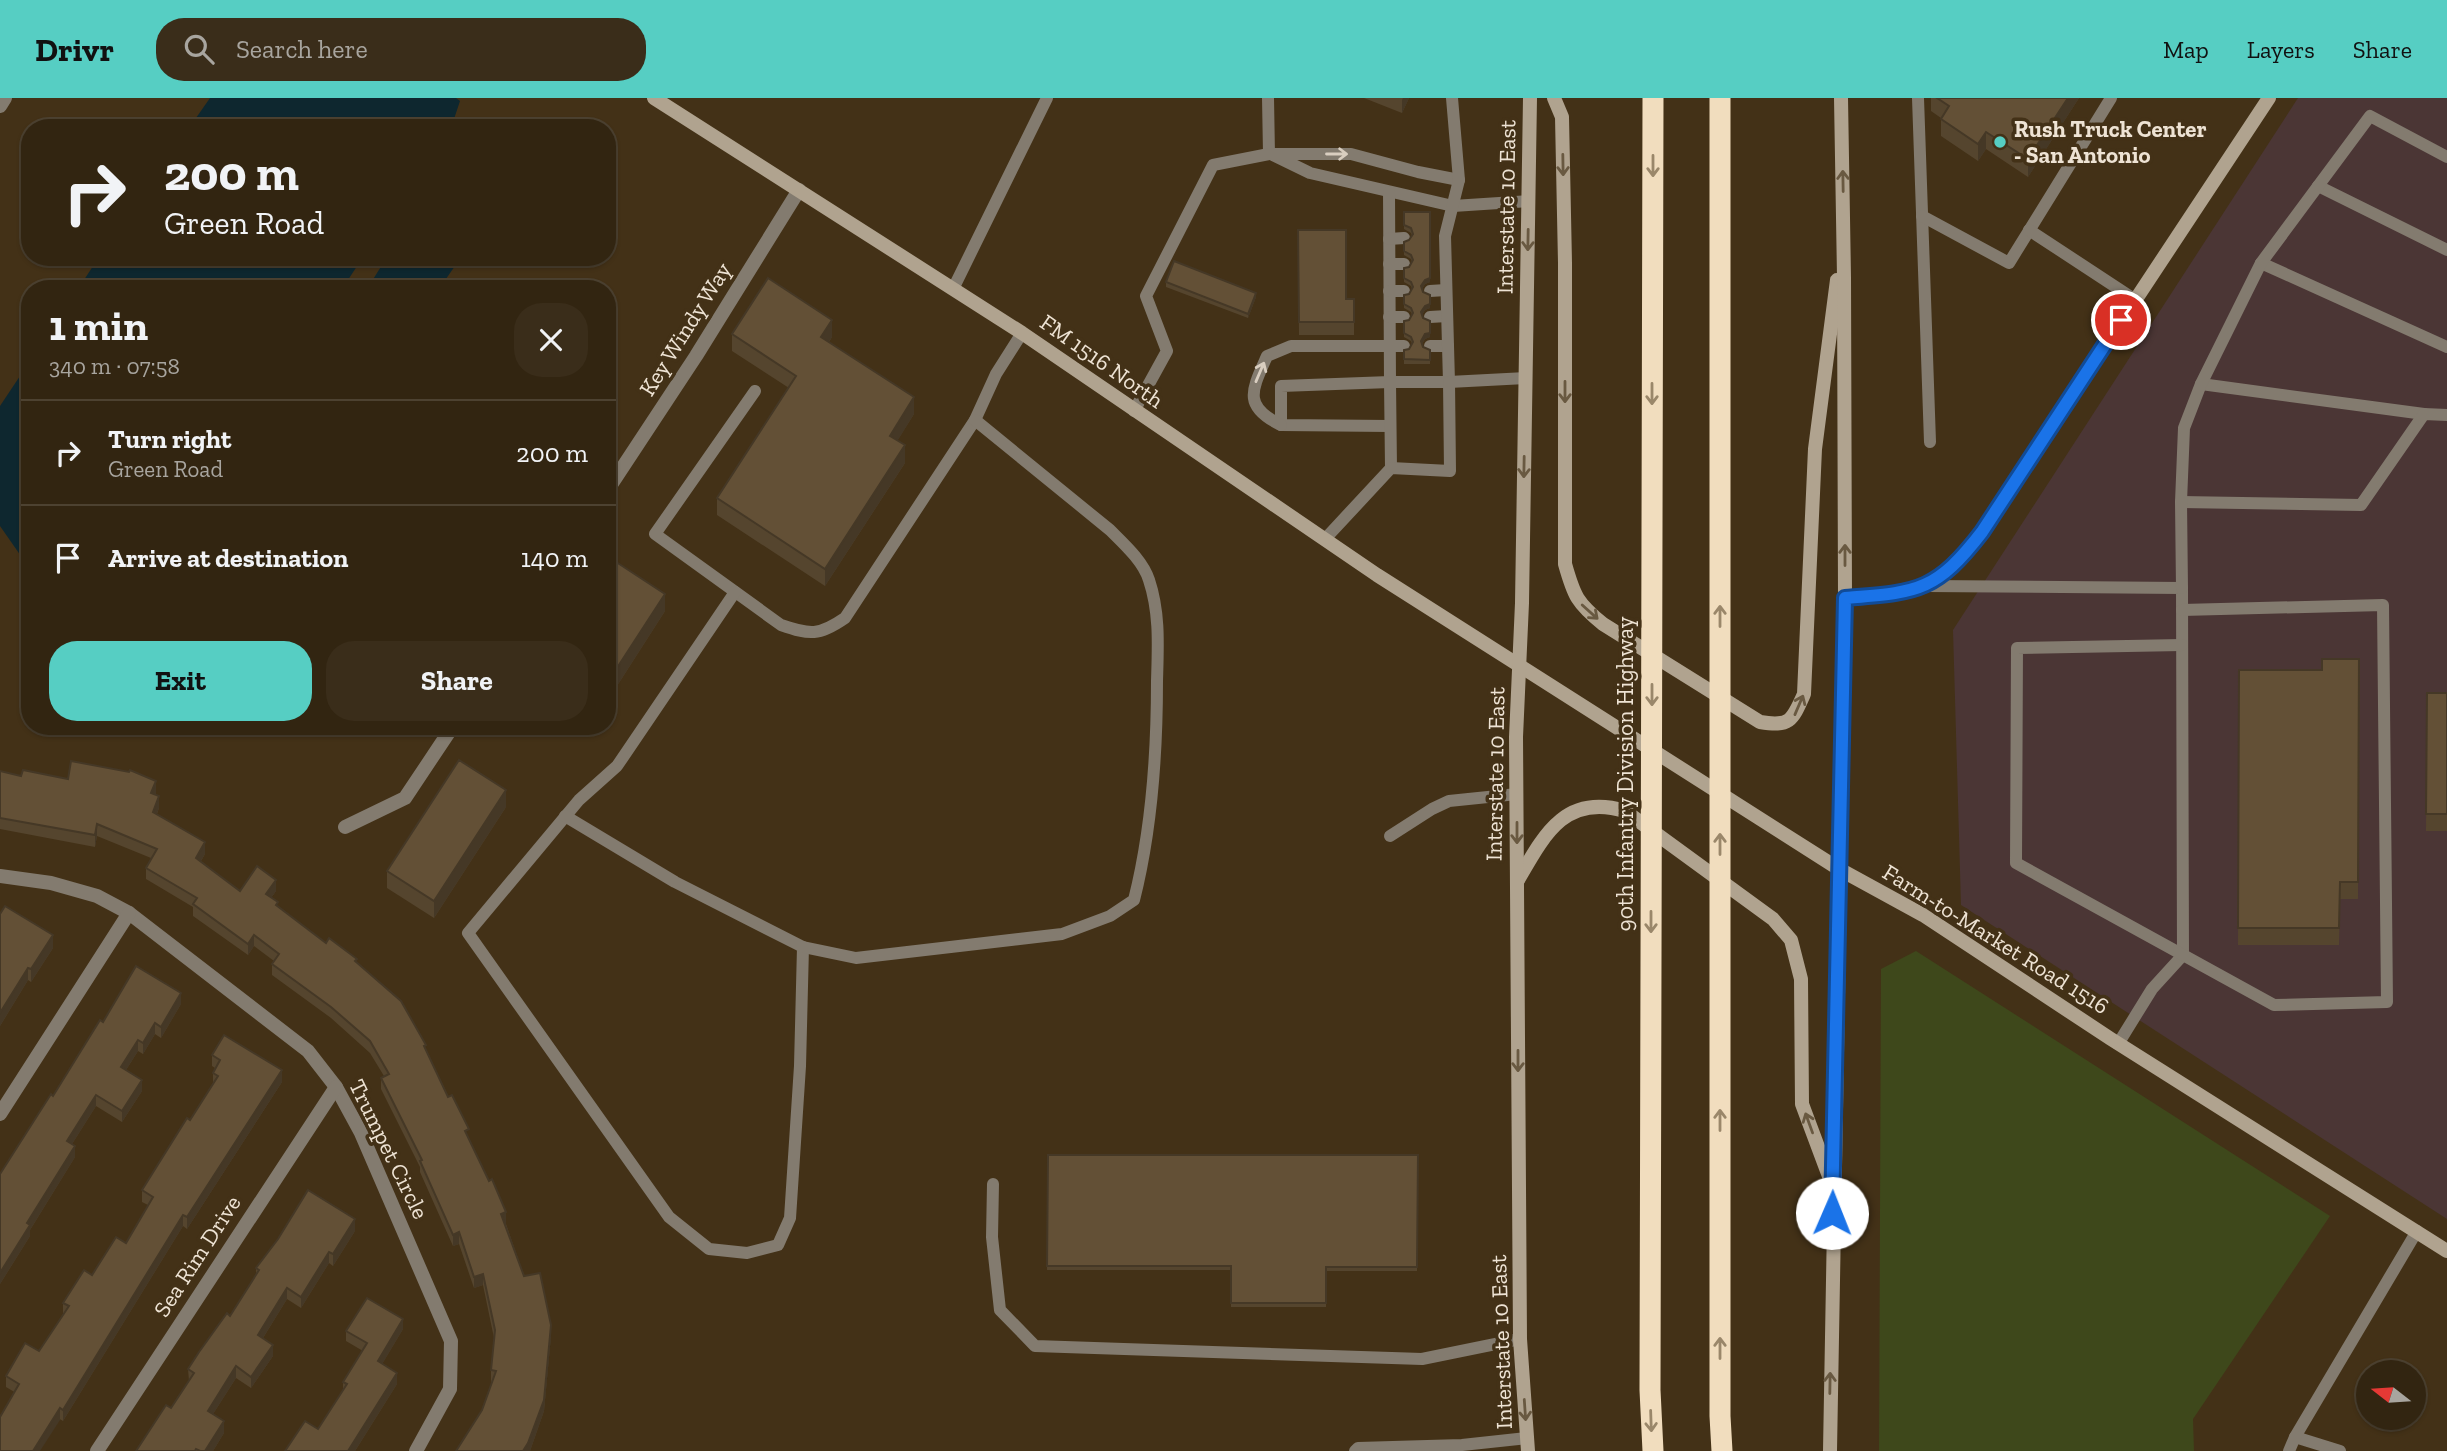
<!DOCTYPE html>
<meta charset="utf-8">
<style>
body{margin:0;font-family:"Zilla Slab",serif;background:#3a2d1a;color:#f1f3f6;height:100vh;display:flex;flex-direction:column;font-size:26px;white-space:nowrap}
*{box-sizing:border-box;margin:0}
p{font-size:23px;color:#a8a59f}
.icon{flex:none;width:38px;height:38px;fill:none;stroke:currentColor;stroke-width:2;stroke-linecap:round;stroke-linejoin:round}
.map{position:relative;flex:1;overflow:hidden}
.drawer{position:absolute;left:21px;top:182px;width:595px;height:455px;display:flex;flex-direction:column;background:#322511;border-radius:28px;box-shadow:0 2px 5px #0004,0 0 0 2px #4d4231}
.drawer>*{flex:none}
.banner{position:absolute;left:21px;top:21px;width:595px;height:147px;border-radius:28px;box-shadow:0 2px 5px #0004,0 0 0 2px #4d4231;background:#322511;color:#f1f3f6;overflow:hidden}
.needle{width:46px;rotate:287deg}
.buttons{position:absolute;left:2356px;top:1262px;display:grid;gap:14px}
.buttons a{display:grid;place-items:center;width:70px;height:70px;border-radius:50%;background:#322511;box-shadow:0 2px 5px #0004,0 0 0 2px #4d4231;font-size:35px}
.pin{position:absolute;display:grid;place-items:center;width:60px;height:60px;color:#fff;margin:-30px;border:4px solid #fff;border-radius:50%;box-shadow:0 2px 7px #0007}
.me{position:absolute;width:77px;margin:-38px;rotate:1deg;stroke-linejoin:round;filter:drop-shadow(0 0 5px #0008)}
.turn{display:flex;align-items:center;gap:24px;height:147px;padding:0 28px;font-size:32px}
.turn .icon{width:91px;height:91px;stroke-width:2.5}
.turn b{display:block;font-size:49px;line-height:60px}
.round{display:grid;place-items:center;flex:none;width:74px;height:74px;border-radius:28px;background:#3a2d1a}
.headline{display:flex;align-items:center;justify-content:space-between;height:119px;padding:0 28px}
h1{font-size:42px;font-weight:800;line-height:52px}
.cta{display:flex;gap:14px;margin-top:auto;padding:14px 28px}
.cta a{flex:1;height:80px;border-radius:28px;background:#56cec3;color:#111;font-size:28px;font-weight:800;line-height:80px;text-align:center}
.cta a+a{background:#3a2d1a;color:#f1f3f6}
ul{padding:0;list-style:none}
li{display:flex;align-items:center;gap:21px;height:105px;padding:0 28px;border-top:2px solid #4d4231}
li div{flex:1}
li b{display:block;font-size:26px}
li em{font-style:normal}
header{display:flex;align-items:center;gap:42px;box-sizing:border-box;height:98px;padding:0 35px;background:#56cec3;color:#111}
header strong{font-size:33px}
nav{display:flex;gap:38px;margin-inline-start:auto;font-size:24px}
.search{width:490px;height:63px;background:#3a2d1a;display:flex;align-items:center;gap:18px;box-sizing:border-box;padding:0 24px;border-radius:28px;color:#a8a59f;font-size:26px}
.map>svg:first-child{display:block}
.industrial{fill:#4b3635}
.green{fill:#3e481b}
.water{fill:#0e272f}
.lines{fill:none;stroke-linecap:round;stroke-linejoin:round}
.lane{stroke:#837b6f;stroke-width:12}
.street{stroke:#837b6f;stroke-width:14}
.secondary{stroke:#b0a38f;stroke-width:14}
.highway{stroke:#f1ddbe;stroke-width:21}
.wall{fill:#55452e}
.shaded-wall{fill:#453826}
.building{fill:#635036;stroke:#453826;stroke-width:2}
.oneway{stroke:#d9cec0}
.oneway2{stroke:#695941}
.oneway3{stroke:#9a876a}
.route-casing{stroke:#114b97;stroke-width:18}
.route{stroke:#1a73e8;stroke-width:12}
.poi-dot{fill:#56cec3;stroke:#433117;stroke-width:2.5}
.labels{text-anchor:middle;stroke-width:7;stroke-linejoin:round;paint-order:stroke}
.poi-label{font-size:23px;font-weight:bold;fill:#eee3d4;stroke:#433117;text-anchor:start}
.street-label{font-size:23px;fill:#eee3d4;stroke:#433117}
</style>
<header>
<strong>Drivr</strong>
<div class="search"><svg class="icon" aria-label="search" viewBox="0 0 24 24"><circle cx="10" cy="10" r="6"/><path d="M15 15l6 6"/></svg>Search here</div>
<nav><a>Map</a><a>Layers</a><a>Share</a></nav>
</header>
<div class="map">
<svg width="2447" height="1353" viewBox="0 0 2447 1353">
<rect width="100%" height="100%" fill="#433117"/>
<polygon class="industrial" points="2298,0 2447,0 2447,1121 1961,807 1953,532"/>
<polygon class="green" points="1916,853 2330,1118 2193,1321 2194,1353 1879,1353 1881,871"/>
<g class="water">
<polygon points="210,0 456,0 460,3 451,30 189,30"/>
<polygon points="99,159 363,159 342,191 78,191"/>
<polygon points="387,159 458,159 457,165 439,191 367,191"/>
<polygon points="30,263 30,471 0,428 0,308"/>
</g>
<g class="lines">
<g class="lane">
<polyline points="1268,0 1269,56"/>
<polyline points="1918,0 1930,344"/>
<polyline points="1273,57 1310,75 1453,108 1529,103"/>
<polyline points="2318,88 2447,152"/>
<polyline points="1389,94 1390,284 1281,288 1281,327 1390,328"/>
<polyline points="1922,118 2009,165 2111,0"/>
<polyline points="2029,132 2134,201"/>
<polyline points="1389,141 1404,140"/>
<polyline points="2261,165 2447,249"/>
<polyline points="1389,166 1404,166"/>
<polyline points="953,191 1047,0"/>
<polyline points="1389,193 1404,193"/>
<polyline points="1430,193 1446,192"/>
<polyline points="1389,219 1404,219"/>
<polyline points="1430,219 1447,218"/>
<polyline points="1430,248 1448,248"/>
<polyline points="2201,286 2424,316"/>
<path d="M 755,293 L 655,436 L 781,527 C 810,537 819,538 845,520 L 975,322 L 996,276 L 1022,235"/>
<polyline points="1134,313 1167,253 1146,198 1213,67 1269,56 1351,56 1418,74 1459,82"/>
<path d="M 1281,327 C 1242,308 1252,292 1267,258 L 1291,248 L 1404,248"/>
<polyline points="1391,370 1390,284 1449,284 1445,138 1459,82 1452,0"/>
<polyline points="2181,404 2361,407 2424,316 2447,317"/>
<polyline points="1325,441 1391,370 1450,373 1449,284 1526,280"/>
<polyline points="1926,488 2182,490 2183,857 2152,891 2118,946"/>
<polyline points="2182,490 2181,404 2184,330 2201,286 2261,165 2370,18 2447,59"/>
<polyline points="735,494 617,668 579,702 468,835 669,1119 709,1151 747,1155 778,1147 790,1120 800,968 803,849"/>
<polyline points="2182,547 2017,550 2016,765 2274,907 2387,904 2383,507 2182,512"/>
<path d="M 565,718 L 675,784 L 803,849 L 856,860 L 1062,836 L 1110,818 L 1134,802 C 1152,731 1157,656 1157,583 C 1158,548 1160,515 1149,482 C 1143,463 1124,446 1110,432 L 975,322"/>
<polyline points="1390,738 1432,711 1449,703 1517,696"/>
<polyline points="993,1086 992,1139 1000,1212 1035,1248 1422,1261 1520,1241"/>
<polyline points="2295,1339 2340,1353"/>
<polyline points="1355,1353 1358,1350 1462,1347 1527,1340"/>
<polyline points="2289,1353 2295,1339 2417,1133"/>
</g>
<g class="street">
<polyline points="0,8 5,0"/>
<polyline points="607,393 696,258 799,92"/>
<polyline points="345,729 405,700 453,628"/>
<polyline points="0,778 51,785 97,798 129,815 308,953 336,989 361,1035 451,1243 450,1291 416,1353"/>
<polyline points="0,1016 129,815"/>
<polyline points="97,1353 336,989"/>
</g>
<g class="secondary">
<polyline points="654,0 1022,235 1377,477 1839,771 1923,817 2111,941 2447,1153"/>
<path d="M 1554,0 L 1562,19 L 1565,165 L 1565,466 C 1574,498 1577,505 1603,526 L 1760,624 C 1790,629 1792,623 1804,596 L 1815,351 L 1837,182"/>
<path d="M 1845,500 C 1918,494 1935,495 1982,434 L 2269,0"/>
<path d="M 1518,782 C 1544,737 1565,695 1625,713 L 1773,821 L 1791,842 L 1801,881 L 1802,1006 L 1830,1081"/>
<polyline points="1528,1353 1520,1241 1516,639 1522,505 1530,0"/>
<polyline points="1830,1353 1845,500 1844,179 1841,0"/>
</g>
<g class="highway">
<polyline points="1720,0 1720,1318 1722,1353"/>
<polyline points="1653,1353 1650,1292 1653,0"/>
</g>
</g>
<g class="wall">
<polygon points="1364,0 1409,0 1402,15"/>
<polygon points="1931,0 2079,0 2028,79 1986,51 1978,63 1941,38 1941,20 1931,13"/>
<polygon points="1404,114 1430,114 1430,184 1425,186 1422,191 1430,210 1425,212 1422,217 1423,220 1430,223 1430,239 1425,241 1422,246 1423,249 1430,252 1430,266 1404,266 1404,252 1409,251 1412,246 1411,243 1404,239 1404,223 1409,222 1412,217 1411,214 1404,210 1404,197 1409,196 1412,191 1411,188 1404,184 1404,170 1409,169 1412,164 1411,161 1404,157 1404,144 1409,142 1412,138 1411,135 1404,131"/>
<polygon points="1298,132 1346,201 1354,201 1354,237 1299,237"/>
<polygon points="1166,184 1256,199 1248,220 1166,189"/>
<polygon points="732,236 832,239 829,244 914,316 897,343 905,365 825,488 717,417 717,400 789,290 732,253"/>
<polygon points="607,458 665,513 615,591 607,585"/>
<polygon points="2359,561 2358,801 2340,801 2339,847 2238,847 2239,572 2322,572"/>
<polygon points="2427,595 2447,595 2447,733 2426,733"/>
<polygon points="0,673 21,678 68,681 156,695 156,697 159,710 157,716 205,756 201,763 240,793 276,793 271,800 278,809 326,845 357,864 426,952 469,1041 506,1126 524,1178 551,1238 544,1313 530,1353 456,1353 482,1312 492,1284 491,1284 491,1272 494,1240 483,1187 474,1190 459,1146 453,1148 420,1074 420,1069 381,991 381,980 384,978 370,955 331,920 272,877 272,866 274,863 254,848 248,857 193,818 193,809 146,781 146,770 151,760 97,738 95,749 0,731"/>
<polygon points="506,709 434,820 387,790 387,773"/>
<polygon points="0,816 53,850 31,884 28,882 0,928"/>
<polygon points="181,906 161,940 155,936 143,956 138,953 126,972 142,993 122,1024 96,1008 72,1046 75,1059 30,1132 30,1138 0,1186 0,1076 103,924"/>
<polygon points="212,957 282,984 187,1131 183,1128 63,1323 6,1289 6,1278 39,1253 63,1216 63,1205 126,1145 148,1107 142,1104 142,1092 190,1022 213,985 213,975 215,970 212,968"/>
<polygon points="1048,1057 1418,1057 1417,1173 1326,1173 1326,1209 1231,1209 1231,1172 1047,1172"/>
<polygon points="355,1133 333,1168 329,1165 301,1210 287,1201 263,1240 273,1258 251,1290 236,1280 213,1316 224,1335 213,1353 136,1353 171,1310 189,1283 188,1271 230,1218 256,1177 256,1170"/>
<polygon points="403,1231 382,1266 397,1286 355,1353 285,1353 318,1331 343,1292 343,1284 363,1253 346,1243 346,1233"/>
</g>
<g class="shaded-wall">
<polygon points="1403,0 1409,0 1402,15 1402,2"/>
<polygon points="2068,0 2079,0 2028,79 2028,61"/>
<polygon points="1986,34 1986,51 1978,63 1978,46"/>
<polygon points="1430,180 1430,184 1425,186 1421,193 1421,188 1425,182"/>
<polygon points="1256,195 1256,199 1248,220 1248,216"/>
<polygon points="1430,206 1430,210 1425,212 1421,219 1421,214 1425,208"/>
<polygon points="832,222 832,239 821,256 821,239"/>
<polygon points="1430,235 1430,239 1425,241 1421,247 1421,243 1425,236"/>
<polygon points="914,299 914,316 890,355 890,338"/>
<polygon points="905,347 905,365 825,488 825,471"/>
<polygon points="665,496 665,513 615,591 615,573"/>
<polygon points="156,683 156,695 151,706 151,695"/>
<polygon points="506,692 506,709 434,820 434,803"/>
<polygon points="159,698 159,710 153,726 153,714"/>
<polygon points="97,726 97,738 95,749 95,737"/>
<polygon points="205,744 205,756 196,771 196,760"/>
<polygon points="276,782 276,793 266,807 266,796"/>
<polygon points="53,837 53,850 31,884 31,871"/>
<polygon points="254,837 254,848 248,857 248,846"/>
<polygon points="28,870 28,882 0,928 0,915"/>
<polygon points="181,895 181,906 161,940 161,929"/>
<polygon points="155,925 155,936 143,956 143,945"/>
<polygon points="138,942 138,953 121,980 121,969"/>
<polygon points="282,972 282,984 187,1131 187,1119"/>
<polygon points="142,982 142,993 122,1024 122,1013"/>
<polygon points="96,997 96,1008 67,1054 67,1043"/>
<polygon points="75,1048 75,1059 30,1132 30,1138 0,1186 0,1175 27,1125"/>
<polygon points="506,1114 506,1126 501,1128 501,1116"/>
<polygon points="183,1117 183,1128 63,1323 63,1312"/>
<polygon points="355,1121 355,1133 333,1168 333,1156"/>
<polygon points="459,1134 459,1146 453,1148 453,1137"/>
<polygon points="329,1154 329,1165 301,1210 301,1199"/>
<polygon points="483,1176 483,1187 474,1190 474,1179"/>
<polygon points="287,1190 287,1201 258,1248 258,1237"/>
<polygon points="403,1221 403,1231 378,1273 378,1263"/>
<polygon points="551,1227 551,1238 544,1313 530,1353 523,1353"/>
<polygon points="273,1247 273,1258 251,1290 251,1279"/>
<polygon points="236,1268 236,1280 208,1324 208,1313"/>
<polygon points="397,1275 397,1286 355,1353 348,1353"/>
<polygon points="60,1310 60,1322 40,1353 33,1353"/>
<polygon points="224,1323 224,1335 213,1353 205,1353"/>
</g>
<g class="building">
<polygon points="1937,0 2068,0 2028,61 1986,34 1978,46 1941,21 1949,8"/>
<polygon points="1404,114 1430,114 1430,180 1425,182 1421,188 1423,194 1430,197 1430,206 1425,208 1421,214 1423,220 1430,223 1430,235 1425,236 1421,243 1423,249 1430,252 1430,262 1404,261 1404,252 1409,251 1413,244 1411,239 1404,235 1404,223 1409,222 1413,215 1411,210 1404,206 1404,197 1409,196 1413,189 1411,184 1404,180 1404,170 1409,169 1413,162 1411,157 1404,153 1404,144 1409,142 1413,136 1411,130 1404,127"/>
<polygon points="1298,132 1346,132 1346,201 1354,201 1354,224 1299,224"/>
<polygon points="1174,163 1256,195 1248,216 1166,184"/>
<polygon points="768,180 832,222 821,239 914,299 890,338 905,347 825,471 717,400 796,278 732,236"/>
<polygon points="607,458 665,496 615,573 607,568"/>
<polygon points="2322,561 2359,561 2358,784 2340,784 2339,830 2238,830 2239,572 2322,572"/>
<polygon points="2427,595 2447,595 2447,716 2426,716"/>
<polygon points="459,662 506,692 434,803 387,773"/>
<polygon points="71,663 129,674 130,672 156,683 151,695 159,698 153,714 205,744 196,760 240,793 257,768 276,782 266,796 278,804 276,807 326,845 329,840 357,861 355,863 401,903 426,947 424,948 448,999 452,997 469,1031 465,1033 489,1083 492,1081 506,1114 501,1116 524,1178 540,1175 551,1227 544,1302 528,1345 523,1353 456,1353 482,1312 496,1273 491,1272 495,1232 483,1176 474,1179 459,1134 453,1137 420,1063 422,1062 381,980 389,976 370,943 331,909 272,866 279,856 254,837 248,846 193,806 197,800 146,770 157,751 97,726 95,737 0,720 0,673 21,678 23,672 68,681"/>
<polygon points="5,808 53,837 31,871 28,870 0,915 0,816"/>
<polygon points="136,868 181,895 161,929 155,925 143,945 138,942 121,969 142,982 122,1013 96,997 67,1043 75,1048 27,1125 30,1127 0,1175 0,1076 51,996 53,998 100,922 103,924"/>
<polygon points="224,937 282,972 187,1119 183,1117 63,1312 60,1310 33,1353 0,1353 0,1319 19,1286 6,1278 25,1245 39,1253 69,1208 63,1205 84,1172 92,1177 116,1139 126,1145 153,1099 142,1092 187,1020 190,1022 218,978 213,975 220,962 212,957"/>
<polygon points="1048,1057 1418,1057 1417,1169 1326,1169 1326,1205 1231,1205 1231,1168 1047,1168"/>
<polygon points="308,1092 355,1121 333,1156 329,1154 301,1199 287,1190 258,1237 273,1247 251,1279 236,1268 208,1313 224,1323 205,1353 200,1353 196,1351 195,1353 136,1353 166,1307 171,1310 194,1275 188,1271 199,1254 227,1215 230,1218 259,1172 256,1170 278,1141"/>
<polygon points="367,1200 403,1221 378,1263 397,1275 348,1353 285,1353 305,1323 318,1331 347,1286 343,1284 367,1245 346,1233"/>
</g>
<defs><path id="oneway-shaft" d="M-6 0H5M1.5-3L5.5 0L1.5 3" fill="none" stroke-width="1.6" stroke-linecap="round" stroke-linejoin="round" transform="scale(1.75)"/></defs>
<g class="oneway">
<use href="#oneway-shaft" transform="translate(1337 56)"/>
<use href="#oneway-shaft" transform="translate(1260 274) rotate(-67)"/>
</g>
<g class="oneway2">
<use href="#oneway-shaft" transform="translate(1563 67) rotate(89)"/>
<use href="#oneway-shaft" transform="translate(1843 83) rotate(-91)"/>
<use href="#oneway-shaft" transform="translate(1528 142) rotate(91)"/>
<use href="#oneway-shaft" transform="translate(1565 294) rotate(90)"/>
<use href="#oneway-shaft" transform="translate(1524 369) rotate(91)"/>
<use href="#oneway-shaft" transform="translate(1845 457) rotate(-90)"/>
<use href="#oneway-shaft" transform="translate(1590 514) rotate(42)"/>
<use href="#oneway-shaft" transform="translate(1799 607) rotate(-67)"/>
<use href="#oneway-shaft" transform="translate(1517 735) rotate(90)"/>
<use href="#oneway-shaft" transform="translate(1518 963) rotate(90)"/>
<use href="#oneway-shaft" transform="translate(1809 1025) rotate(-110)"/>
<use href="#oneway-shaft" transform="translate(1830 1285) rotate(-89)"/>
<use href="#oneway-shaft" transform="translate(1525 1312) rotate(86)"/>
</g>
<g class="oneway3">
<use href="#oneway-shaft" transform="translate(1653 68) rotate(90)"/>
<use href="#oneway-shaft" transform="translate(1652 296) rotate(90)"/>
<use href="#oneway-shaft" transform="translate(1720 518) rotate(-90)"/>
<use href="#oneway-shaft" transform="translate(1652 597) rotate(90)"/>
<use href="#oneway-shaft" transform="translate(1720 746) rotate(-90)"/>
<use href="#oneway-shaft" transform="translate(1651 824) rotate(90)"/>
<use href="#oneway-shaft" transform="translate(1720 1022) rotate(-90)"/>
<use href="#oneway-shaft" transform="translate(1720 1250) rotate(-90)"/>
<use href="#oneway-shaft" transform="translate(1651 1323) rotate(88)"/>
</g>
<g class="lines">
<defs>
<path id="route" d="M 1832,1115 L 1845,500 C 1917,494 1935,495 1982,434 L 2121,222"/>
</defs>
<use href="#route" class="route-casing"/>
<use href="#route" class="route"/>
</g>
<circle class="poi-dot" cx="2000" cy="44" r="7"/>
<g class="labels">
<g class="poi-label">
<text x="2014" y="39">Rush Truck Center<tspan x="2014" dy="26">- San Antonio</tspan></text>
</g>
<g class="street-label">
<text transform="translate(1506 109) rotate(-89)" y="8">Interstate 10 East</text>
<text transform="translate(685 231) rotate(-58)" y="8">Key Windy Way</text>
<text transform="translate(1102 263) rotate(35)" y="8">FM 1516 North</text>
<text transform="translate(1495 676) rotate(-89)" y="8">Interstate 10 East</text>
<text transform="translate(1625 676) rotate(-90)" y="8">90th Infantry Division Highway</text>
<text transform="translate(1996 841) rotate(32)" y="8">Farm-to-Market Road 1516</text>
<text transform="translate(389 1051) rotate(64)" y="8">Trumpet Circle</text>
<text transform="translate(197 1158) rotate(-57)" y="8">Sea Rim Drive</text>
<text transform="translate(1501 1244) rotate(-92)" y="8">Interstate 10 East</text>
</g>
</g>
</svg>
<div class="buttons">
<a><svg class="needle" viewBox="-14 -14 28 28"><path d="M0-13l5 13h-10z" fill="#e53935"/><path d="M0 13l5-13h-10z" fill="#a8a59f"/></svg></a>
</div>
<div class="pin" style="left:2121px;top:222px;background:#d93025"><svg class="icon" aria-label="arrive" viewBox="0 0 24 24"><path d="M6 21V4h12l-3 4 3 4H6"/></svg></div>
<svg class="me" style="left:1832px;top:1115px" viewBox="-20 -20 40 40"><circle r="19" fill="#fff"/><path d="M0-13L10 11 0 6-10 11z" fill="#1a73e8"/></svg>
<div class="banner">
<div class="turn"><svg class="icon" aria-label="right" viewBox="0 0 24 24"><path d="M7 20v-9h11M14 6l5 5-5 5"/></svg><div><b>200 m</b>Green Road</div></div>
</div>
<section class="drawer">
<div class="headline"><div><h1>1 min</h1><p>340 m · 07:58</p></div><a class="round"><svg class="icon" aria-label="close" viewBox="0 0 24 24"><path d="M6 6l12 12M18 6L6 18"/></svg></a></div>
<ul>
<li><svg class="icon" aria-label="right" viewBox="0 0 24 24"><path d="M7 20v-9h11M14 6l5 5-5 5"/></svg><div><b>Turn right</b><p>Green Road</p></div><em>200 m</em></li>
<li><svg class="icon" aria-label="arrive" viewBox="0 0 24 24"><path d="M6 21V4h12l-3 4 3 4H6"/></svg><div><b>Arrive at destination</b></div><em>140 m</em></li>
</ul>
<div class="cta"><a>Exit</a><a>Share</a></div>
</section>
</div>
